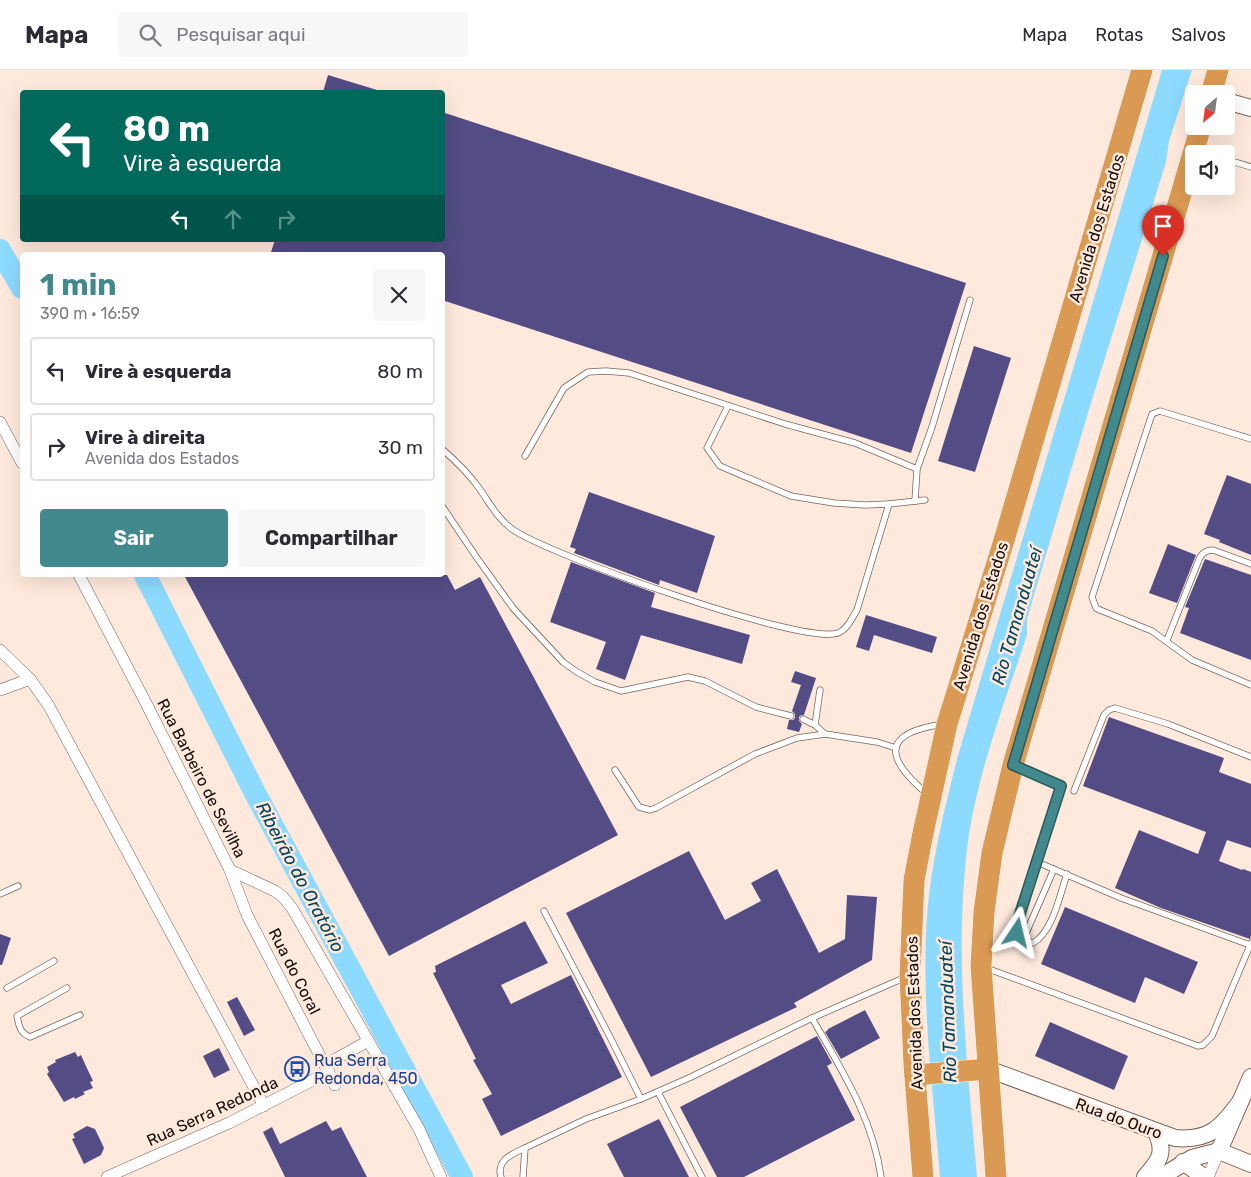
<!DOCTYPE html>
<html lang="pt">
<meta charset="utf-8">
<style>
body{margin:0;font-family:Rubik,sans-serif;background:#f7f7f7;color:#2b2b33;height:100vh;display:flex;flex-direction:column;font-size:19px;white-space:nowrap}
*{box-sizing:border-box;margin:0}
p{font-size:16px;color:#7c7c81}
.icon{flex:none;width:28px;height:28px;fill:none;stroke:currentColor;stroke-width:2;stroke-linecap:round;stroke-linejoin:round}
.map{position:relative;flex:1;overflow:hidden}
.side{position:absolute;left:20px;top:182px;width:425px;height:325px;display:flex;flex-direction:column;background:#fff;border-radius:5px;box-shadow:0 5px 20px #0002}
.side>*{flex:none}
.guide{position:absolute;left:20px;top:20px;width:425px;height:152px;border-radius:5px;box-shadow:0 5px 20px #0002;background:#00695c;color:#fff;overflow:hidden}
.needle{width:32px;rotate:208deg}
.tools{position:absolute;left:1185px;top:15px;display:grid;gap:10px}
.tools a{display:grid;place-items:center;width:50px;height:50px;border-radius:5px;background:#fff;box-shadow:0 5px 20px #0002;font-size:25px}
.pin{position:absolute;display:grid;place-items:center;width:42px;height:42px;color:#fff;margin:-51px -21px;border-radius:50% 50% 50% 0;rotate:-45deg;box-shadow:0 0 5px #0007}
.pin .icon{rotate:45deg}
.me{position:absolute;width:55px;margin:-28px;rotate:10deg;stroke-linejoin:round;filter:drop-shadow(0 0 4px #0008)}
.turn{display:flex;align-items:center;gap:18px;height:105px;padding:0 20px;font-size:22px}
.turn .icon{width:65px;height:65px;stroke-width:2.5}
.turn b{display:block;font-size:35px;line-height:42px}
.lanes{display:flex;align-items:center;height:48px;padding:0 20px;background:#0003;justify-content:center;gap:25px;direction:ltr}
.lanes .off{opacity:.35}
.round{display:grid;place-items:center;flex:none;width:52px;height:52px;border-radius:5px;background:#f7f7f7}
.headline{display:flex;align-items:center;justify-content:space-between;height:85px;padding:0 20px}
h1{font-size:30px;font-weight:700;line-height:38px;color:#41898c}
.cta{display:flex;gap:10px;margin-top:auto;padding:10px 20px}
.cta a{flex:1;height:58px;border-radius:5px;background:#41898c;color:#fff;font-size:20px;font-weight:700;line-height:58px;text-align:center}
.cta a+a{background:#f7f7f7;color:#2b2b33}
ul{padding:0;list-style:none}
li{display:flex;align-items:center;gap:15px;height:68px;margin:0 10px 8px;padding:0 10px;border:2px solid #e1e1e2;border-radius:5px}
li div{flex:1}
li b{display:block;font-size:19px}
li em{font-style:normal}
header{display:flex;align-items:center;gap:30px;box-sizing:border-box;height:70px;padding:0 25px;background:#fff;border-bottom:1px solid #e1e1e2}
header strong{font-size:24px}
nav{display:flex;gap:28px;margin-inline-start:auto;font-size:18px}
.search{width:350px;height:45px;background:#f7f7f7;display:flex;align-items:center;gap:12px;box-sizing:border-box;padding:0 18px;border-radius:5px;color:#7c7c81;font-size:19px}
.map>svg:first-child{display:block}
.water{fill:#8ddaff}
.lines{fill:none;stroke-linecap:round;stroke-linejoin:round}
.river{stroke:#8ddaff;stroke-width:22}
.building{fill:#534c85}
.lane-casing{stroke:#78665a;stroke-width:7}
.street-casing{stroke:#78665a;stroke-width:12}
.secondary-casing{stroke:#78665a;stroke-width:18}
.highway-casing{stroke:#fff;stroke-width:22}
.lane{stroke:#fff;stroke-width:5.5}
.street{stroke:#fff;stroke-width:11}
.secondary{stroke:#fff;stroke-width:16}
.highway{stroke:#db9a53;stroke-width:21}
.route-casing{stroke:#2a595b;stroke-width:12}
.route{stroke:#41898c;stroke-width:9}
.labels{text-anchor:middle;stroke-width:5;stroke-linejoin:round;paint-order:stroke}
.street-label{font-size:16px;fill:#130d08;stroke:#ffe9dc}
.transit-label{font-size:16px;fill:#164399;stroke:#ffe9dc;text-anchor:start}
.water-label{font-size:18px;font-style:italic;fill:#00445d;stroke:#ffe9dc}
</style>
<header>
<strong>Mapa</strong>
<div class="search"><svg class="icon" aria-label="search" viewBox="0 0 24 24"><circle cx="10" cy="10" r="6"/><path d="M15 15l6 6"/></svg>Pesquisar aqui</div>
<nav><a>Mapa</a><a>Rotas</a><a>Salvos</a></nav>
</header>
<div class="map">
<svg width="1251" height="1107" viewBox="0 0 1251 1107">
<rect width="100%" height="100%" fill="#ffe9dc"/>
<path class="water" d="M 1162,0 L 1192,0 L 1169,71 L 1166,92 L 1087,346 L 1027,549 L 1027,565 C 1004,635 976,706 967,779 C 954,889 968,998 977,1107 L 940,1107 C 933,1020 921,933 927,846 C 931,793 944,741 957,689 Z"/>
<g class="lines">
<g class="river">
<polyline points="0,180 22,218"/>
<polyline points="145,505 255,723 462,1107"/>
</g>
</g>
<g class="building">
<polygon points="328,5 377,20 377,22 323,22"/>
<polygon points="442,42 966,213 911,383 442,230 442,185 270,185 275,170 442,170"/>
<polygon points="974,276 1011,288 975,402 938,391"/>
<polygon points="1227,405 1251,414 1251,485 1219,472 1220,470 1204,464"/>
<polygon points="589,422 715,466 697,523 660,510 659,515 574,483 576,479 570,477"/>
<polygon points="1168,474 1196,485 1177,533 1149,523"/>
<polygon points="1205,489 1251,505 1251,590 1180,563 1189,538 1185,537"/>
<polygon points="571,492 655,523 651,537 750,565 742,594 641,565 625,610 596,599 606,572 550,552"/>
<polygon points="184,505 447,505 455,520 480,507 618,765 389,886"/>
<polygon points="866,545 937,567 932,583 874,565 869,581 856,577"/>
<polygon points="795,601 816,608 804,645 801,645 799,647 799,651 802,654 799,662 787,659 789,650 793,650 795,648 795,644 792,641 801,615 791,612"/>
<polygon points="1109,647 1224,688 1219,702 1251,714 1251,778 1227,770 1219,791 1242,800 1243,799 1251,802 1251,865 1250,869 1161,838 1115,818 1139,760 1198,784 1206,762 1083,716"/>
<polygon points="689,781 725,850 761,831 751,813 777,799 819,883 845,869 847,825 877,827 872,890 794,933 797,937 651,1007 566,843"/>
<polygon points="1065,837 1198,892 1184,924 1145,907 1135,933 1041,894"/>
<polygon points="525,851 548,893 501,915 511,934 571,905 622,1007 501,1066 482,1029 492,1024 473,990 476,989 433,903 436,902 435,896"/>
<polygon points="0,864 11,868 2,895 0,895"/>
<polygon points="237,927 255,960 244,966 227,932"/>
<polygon points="865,940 880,968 841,989 825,962 828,960 828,959"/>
<polygon points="1050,952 1128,986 1114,1020 1035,986"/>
<polygon points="817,966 832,993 827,996 855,1050 744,1107 717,1107 680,1037"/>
<polygon points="219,978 230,1000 214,1008 203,986"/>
<polygon points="75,982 78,987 81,985 85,994 93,1011 90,1012 93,1018 83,1022 85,1024 75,1029 74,1027 64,1032 47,1004 49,1002 47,997 56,992 55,990"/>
<polygon points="659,1049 689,1107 624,1107 607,1074"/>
<polygon points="326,1051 332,1061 341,1057 367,1107 285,1107 263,1062 272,1057 280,1074"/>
<polygon points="87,1056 95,1059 104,1078 101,1085 84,1094 72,1069 75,1068 73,1064"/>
</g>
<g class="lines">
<defs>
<g id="lane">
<polyline points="1228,90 1251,97"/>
<polyline points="728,336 707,378 720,396 791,426 834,433 865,435 889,434"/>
<polyline points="1251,369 1160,341 1152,344 1092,527 1096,538 1100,540 1152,561 1192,590 1251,615"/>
<path d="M 442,379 C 456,391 468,403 479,418 C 489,432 497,448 512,459 C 546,484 804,576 838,563 C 847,560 852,548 857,540 L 889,434 L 925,430"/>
<polyline points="525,386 564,318 588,302 606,301 629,303 785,354 855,373 917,399 915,431"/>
<polyline points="917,399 932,357 970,230"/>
<polyline points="442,436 477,488 513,538 563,592 577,602 595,612 621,621 688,607 705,611 756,637 791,646"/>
<path d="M 1167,570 L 1200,487 C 1204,482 1207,480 1213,480 L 1251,494"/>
<polyline points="803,649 815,655 825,664"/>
<polyline points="815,655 820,620"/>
<path d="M 1018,697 L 1061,716 L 1017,853 C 1017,865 1021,869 1033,873 C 1053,862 1060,824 1067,804"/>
<polyline points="615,700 639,737 650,740 656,738 755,684 797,668 825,664 877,672 896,678"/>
<polyline points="1074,721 1104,645 1109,640 1115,638 1168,654 1251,687"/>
<path d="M 926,723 C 884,687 882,663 943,654"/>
<polyline points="1037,792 1121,828 1250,875"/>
<polyline points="0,824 18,816"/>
<polyline points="544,841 610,967 641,1029"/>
<polyline points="1023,870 1054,799"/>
<polyline points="986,898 1198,976 1203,975 1212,966 1251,873"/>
<polyline points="7,918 54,891"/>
<path d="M 67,918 L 17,946 C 19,956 20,963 30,967 L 80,945"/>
<path d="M 812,948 C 841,999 873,1048 881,1107"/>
<polyline points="658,1022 702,1107"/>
<path d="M 501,1107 C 496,1090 512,1084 525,1078"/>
<polyline points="523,1107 525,1078 586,1049 641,1029 691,1007 812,948 906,907"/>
</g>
<g id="street">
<polyline points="0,352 22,393"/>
<polyline points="79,505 146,633 230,800 275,821 283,827 292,838 419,1059 441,1107"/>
<polyline points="0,580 30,609 49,636 264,1036"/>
<polyline points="0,620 30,609"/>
<polyline points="230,800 247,845 335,1015"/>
<polyline points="325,995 368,971"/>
<polyline points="107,1107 229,1053 329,1002"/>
<polyline points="1208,1107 1219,1081"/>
</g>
<g id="secondary">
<polyline points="1226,31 1251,38"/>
<path d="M 988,999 L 1175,1068 C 1209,1071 1221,1058 1240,1032"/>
<polyline points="1219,1081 1251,1007"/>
<polyline points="1219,1081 1251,1094"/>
<polyline points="1183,1092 1204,1107"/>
<path d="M 1145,1107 C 1159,1091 1166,1083 1156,1062"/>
<polyline points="1161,1107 1192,1088 1219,1081"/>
</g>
<g id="highway">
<polyline points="1211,24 1218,0"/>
<polyline points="915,1005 988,999"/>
<polyline points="923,1107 914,995 910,905 914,810 923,763 947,654 1005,467 1142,0"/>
<polyline points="996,1107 981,896 984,842 992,783 1013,695 1201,56"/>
</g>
</defs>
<use href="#lane" class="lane-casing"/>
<use href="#street" class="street-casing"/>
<use href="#secondary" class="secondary-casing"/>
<use href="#highway" class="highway-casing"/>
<use href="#lane" class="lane"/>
<use href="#street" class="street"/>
<use href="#secondary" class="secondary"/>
<use href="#highway" class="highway"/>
</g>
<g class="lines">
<defs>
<polyline id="route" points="1017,863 1017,853 1061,716 1013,695 1163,186"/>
</defs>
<use href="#route" class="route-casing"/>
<use href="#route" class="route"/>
</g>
<defs>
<symbol id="bus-ring" viewBox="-11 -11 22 22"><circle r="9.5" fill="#ffe9dc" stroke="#1a4fb4" stroke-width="1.5"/><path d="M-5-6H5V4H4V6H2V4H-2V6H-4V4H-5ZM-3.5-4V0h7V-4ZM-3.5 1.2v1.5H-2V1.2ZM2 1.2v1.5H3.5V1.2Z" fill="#1a4fb4"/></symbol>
</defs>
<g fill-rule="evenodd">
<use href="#bus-ring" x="283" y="985" width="28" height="28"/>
</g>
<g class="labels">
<g class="street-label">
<text transform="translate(1096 158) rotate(-73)" y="6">Avenida dos Estados</text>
<text transform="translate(980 546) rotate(-73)" y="6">Avenida dos Estados</text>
<text transform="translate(202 708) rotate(63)" y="6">Rua Barbeiro de Sevilha</text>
<text transform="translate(295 901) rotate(63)" y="6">Rua do Coral</text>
<text transform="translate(914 943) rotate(-92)" y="6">Avenida dos Estados</text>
<text transform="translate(212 1041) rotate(-25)" y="6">Rua Serra Redonda</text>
<text transform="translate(1119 1048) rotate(20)" y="6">Rua do Ouro</text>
</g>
<g class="transit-label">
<text x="314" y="996">Rua Serra<tspan x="314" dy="18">Redonda, 450</tspan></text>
</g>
<g class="water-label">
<text transform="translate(1017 546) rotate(-74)" y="6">Rio Tamanduateí</text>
<text transform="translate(300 807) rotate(62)" y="6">Ribeirão do Oratório</text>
<text transform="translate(948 942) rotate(-92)" y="6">Rio Tamanduateí</text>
</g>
</g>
</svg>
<div class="tools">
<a><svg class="needle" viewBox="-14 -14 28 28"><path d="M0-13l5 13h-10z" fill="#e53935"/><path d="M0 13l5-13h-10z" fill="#7c7c81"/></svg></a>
<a><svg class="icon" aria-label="sound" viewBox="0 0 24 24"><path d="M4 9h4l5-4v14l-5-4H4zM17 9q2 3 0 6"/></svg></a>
</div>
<div class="pin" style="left:1163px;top:186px;background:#d93025"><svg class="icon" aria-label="arrive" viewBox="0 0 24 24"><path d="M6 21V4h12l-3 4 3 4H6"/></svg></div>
<svg class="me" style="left:1017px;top:863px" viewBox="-20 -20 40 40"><path d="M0-17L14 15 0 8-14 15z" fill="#41898c" stroke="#fff" stroke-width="4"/></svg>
<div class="guide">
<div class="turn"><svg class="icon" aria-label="left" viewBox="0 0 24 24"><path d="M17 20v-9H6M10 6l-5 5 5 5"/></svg><div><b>80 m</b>Vire à esquerda</div></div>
<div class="lanes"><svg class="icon" aria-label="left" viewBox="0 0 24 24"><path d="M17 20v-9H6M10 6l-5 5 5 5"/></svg><svg class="icon off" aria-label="ahead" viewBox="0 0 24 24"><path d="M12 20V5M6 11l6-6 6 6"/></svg><svg class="icon off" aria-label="right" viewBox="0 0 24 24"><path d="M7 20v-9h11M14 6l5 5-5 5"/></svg></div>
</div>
<section class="side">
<div class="headline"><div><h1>1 min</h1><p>390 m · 16:59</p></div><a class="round"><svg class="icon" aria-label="close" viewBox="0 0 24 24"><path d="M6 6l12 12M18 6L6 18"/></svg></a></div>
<ul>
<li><svg class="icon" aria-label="left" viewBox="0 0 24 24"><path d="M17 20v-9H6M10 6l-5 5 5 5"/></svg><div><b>Vire à esquerda</b></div><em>80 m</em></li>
<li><svg class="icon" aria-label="right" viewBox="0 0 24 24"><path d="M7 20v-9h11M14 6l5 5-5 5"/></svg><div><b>Vire à direita</b><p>Avenida dos Estados</p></div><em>30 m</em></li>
</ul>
<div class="cta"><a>Sair</a><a>Compartilhar</a></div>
</section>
</div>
